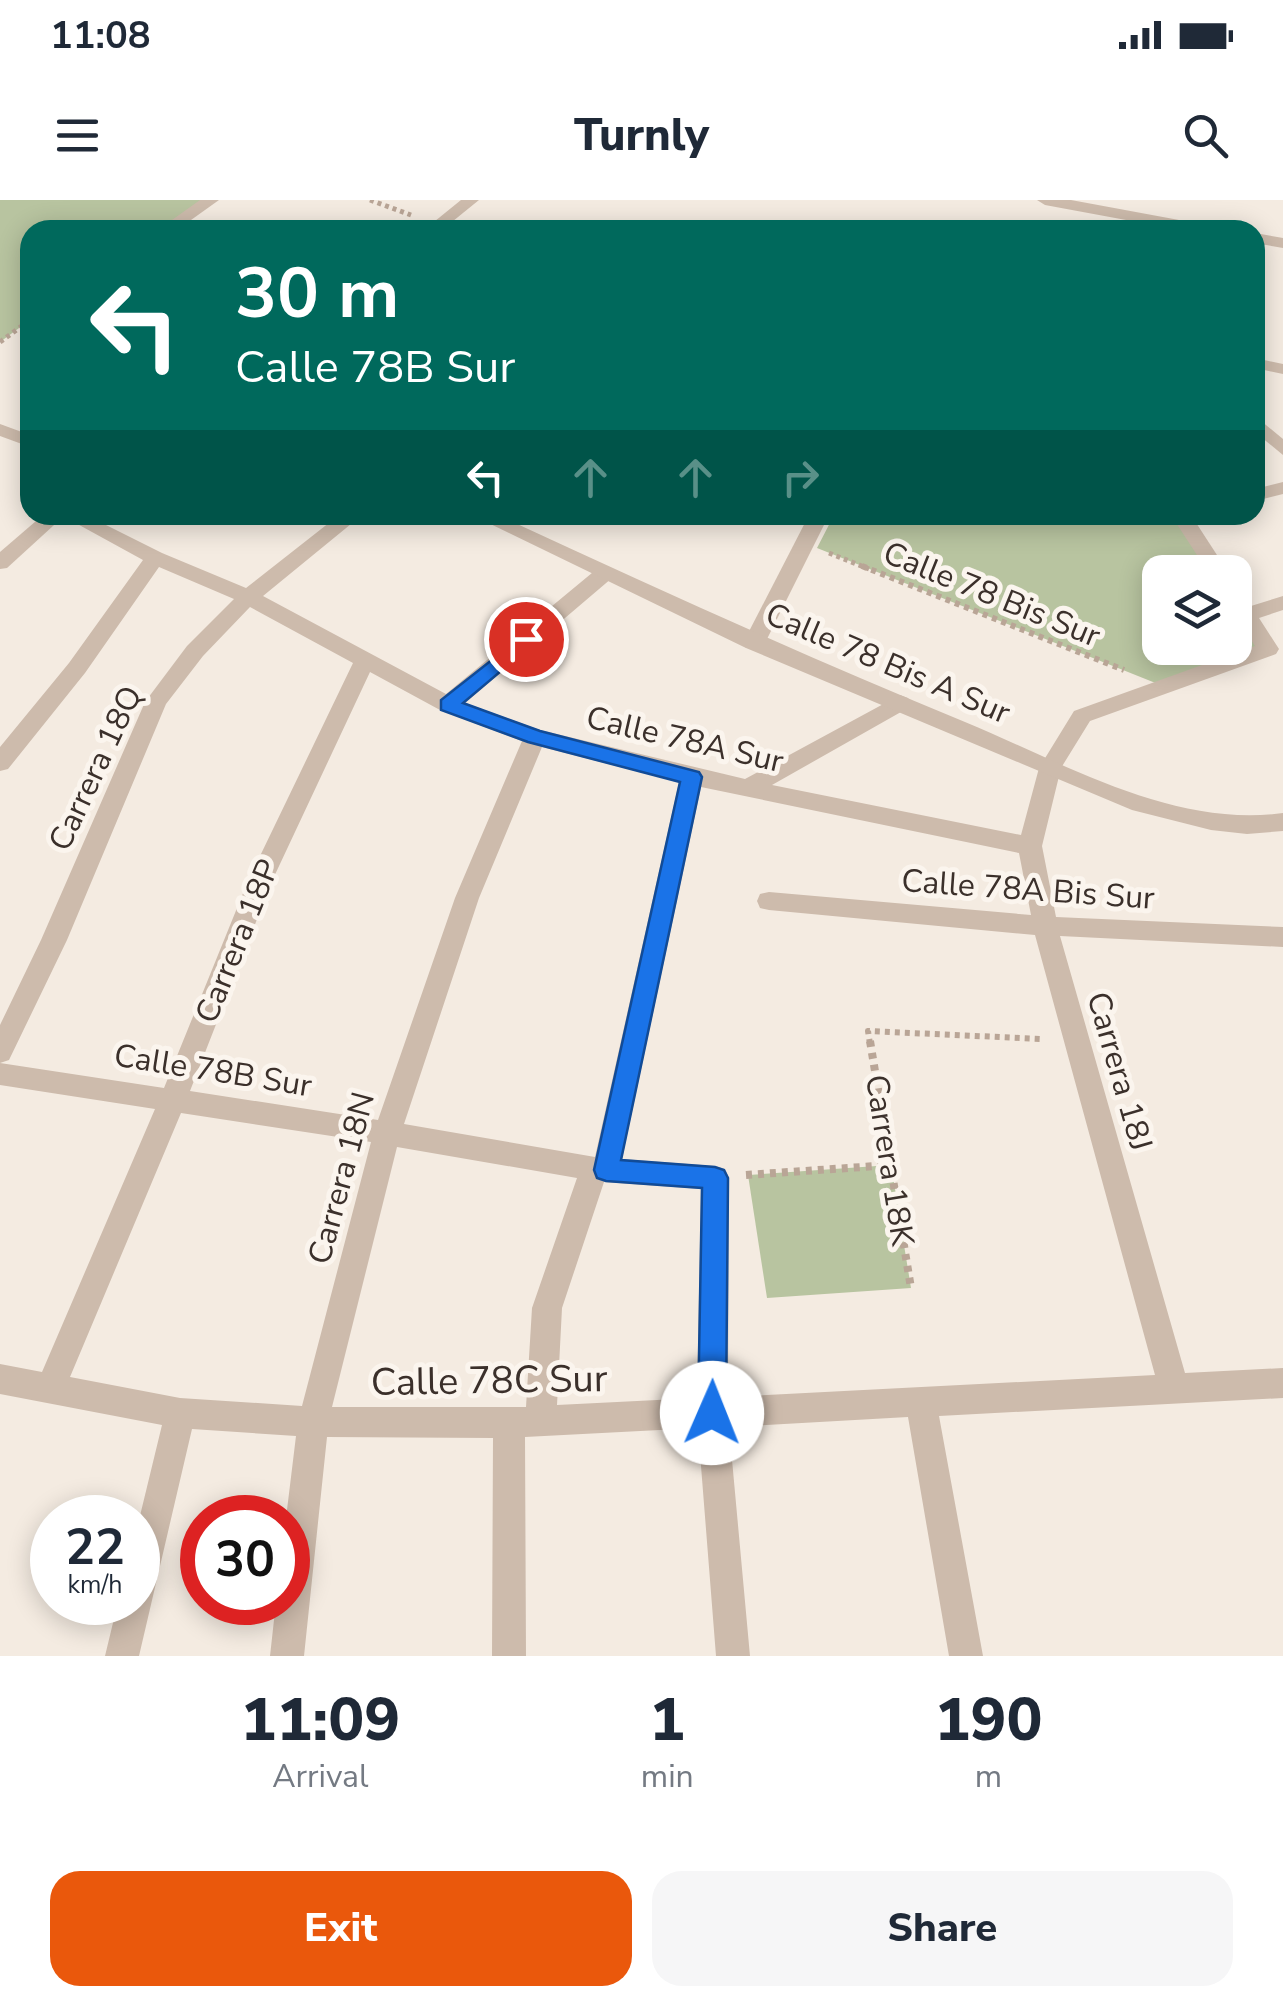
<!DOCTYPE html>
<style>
body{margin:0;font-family:"Nunito Sans",sans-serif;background:#f6f6f7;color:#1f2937;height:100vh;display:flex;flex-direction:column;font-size:38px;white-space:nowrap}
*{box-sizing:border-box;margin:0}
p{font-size:32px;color:#747a83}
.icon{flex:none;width:55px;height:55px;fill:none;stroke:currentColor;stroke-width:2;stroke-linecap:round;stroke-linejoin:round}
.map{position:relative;height:1456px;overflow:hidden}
.side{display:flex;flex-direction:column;background:#fff;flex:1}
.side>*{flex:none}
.top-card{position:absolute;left:20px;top:20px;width:1245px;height:305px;border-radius:30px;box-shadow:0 5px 25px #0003;background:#00695c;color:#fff;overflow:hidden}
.buttons{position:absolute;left:1142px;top:355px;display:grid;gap:20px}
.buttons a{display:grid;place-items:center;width:110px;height:110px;border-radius:20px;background:#fff;box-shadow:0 5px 25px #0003;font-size:50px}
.speed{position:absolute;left:30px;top:1295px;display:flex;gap:20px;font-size:50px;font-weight:700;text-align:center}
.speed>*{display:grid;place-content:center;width:130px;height:130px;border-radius:50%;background:#fff;box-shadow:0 5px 25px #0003;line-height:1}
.speed small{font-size:25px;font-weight:400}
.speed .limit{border:15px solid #d22;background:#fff;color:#111}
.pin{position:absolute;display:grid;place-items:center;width:85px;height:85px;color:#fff;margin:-42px;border:5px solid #fff;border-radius:50%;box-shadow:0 2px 10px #0007}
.me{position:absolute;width:110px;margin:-55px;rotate:1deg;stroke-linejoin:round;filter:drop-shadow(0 0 8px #0008)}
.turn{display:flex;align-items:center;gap:35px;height:210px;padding:0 50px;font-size:45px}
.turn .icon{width:130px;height:130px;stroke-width:2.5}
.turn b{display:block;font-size:70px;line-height:85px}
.lanes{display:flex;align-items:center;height:95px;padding:0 50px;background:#0003;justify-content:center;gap:50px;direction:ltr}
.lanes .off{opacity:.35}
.eta{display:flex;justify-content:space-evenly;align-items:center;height:170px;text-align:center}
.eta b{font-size:60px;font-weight:800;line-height:70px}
.cta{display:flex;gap:20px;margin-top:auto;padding:20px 50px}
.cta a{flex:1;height:115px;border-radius:30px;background:#ea580c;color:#fff;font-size:40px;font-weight:800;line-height:115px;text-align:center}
.cta a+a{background:#f6f6f7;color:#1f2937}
.status{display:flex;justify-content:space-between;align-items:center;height:70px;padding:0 50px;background:#fff;direction:ltr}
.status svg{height:28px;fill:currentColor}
header{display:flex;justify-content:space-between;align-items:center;height:130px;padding:0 50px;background:#fff;font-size:45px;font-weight:800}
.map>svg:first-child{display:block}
.green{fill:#b8c4a0}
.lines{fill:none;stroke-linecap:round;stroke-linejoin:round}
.path-far2{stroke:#b9a596;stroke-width:5;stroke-dasharray:4 4;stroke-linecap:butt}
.path-far1{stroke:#b9a596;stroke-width:6;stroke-dasharray:5 5;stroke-linecap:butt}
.path{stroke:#b9a596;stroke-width:8;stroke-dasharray:6 6;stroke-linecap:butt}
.minor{fill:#cdbbac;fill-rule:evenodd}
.tertiary{fill:#cdbbac;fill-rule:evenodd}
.route{fill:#1a73e8;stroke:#114b97;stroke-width:2.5}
.labels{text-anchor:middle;stroke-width:10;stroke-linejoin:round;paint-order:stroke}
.street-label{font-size:32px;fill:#3b302b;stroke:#fbf5ee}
.near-street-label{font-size:38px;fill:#3b302b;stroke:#fbf5ee}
</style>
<div class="status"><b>11:08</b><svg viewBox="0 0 49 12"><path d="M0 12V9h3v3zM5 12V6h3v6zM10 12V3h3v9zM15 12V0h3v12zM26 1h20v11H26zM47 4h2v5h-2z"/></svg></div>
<header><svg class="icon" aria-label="menu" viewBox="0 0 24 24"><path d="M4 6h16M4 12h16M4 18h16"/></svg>Turnly<svg class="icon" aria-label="search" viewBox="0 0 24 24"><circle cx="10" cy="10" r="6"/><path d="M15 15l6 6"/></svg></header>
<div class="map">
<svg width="1283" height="1456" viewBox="0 0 1283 1456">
<rect width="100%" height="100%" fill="#f4ebe1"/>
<g class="green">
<polygon points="0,0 211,0 166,30 30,30 30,120 0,142"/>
<polygon points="834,315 1181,315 1218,372 1160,372 1160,448 1235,448 1235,398 1268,449 1163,486 817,348"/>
<polygon points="891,965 911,1088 767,1098 748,975"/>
</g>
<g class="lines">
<g class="path-far2">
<polyline points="370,0 411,15"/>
<polyline points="0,142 30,120"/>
<polyline points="829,353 869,369"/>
</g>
<g class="path-far1">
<polyline points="862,366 1124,470"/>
<polyline points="870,844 868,831 1042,839"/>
</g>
<g class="path">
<polyline points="870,841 911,1088"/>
<polyline points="746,975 891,965"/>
</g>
<g class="minor">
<polygon points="200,0 219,0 177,30 158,30"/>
<polygon points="1037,0 1071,0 1206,25 1214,30 1180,30 1045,5"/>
<polygon points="1255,33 1283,38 1283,48 1255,43"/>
<polygon points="1255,158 1283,164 1283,174 1255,168"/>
<polygon points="1255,216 1283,239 1283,255 1255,232"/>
<polygon points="0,224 30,235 30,247 0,236"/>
<polygon points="1283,282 1283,294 1255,301 1255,289"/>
<path d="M 61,315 L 86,315 L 162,353 L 246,388 L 339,315 L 362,315 L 263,396 L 446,494 L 598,368 L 612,368 L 615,373 L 612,378 L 465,503 L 540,530 L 745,579 L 900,495 L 908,498 L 911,503 L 908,508 L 772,585 L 1021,635 L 1039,568 L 1074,511 L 1255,446 L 1235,414 L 1235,391 L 1242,393 L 1251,406 L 1283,396 L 1283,410 L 1259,418 L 1279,449 L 1276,454 L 1090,521 L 1061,568 L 1042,646 L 1056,717 L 1283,727 L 1283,747 L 1060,736 L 1185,1173 L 1283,1168 L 1283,1198 L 939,1216 L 983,1456 L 949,1456 L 908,1217 L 729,1227 L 750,1456 L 716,1456 L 698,1228 L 525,1237 L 526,1456 L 492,1456 L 493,1238 L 327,1237 L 304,1456 L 270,1456 L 276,1402 L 288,1402 L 286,1318 L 296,1236 L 192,1229 L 139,1456 L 105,1456 L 118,1402 L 138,1402 L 138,1324 L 162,1225 L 0,1194 L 0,1164 L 42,1172 L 155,909 L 0,885 L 0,825 L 41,740 L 145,502 L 187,446 L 234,399 L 159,367 L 85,473 L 8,569 L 0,571 L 0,547 L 69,463 L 143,360 ZM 250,407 L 353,463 L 248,681 L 164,888 L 0,863 L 9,860 L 67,740 L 166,504 L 203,456 ZM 370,472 L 440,510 L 522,541 L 455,698 L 378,920 L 190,891 L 272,681 ZM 542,547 L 679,582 L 595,957 L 404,924 L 479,698 ZM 701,587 L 1019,653 L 1031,715 L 769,692 L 760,694 L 757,701 L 760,708 L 769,710 L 1035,735 L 1155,1175 L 728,1197 L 729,978 L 725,969 L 715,966 L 622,959 ZM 181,913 L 371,942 L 302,1206 L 180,1198 L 70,1177 ZM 397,947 L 577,978 L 532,1108 L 526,1207 L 332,1207 ZM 604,982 L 701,989 L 697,1198 L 557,1205 L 562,1108 Z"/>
<polygon points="809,315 829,315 765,443 762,448 746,448 743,443"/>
<polygon points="1171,315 1191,315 1228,372 1208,372"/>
</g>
<g class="tertiary">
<polygon points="461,0 479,0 442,30 424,30"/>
<polygon points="43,315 65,315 7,368 0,369 0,352"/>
<path d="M 472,315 L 498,315 C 653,387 807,457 965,522 C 1064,563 1172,628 1283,613 L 1283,631 L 1247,634 L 1211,630 L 1132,610 L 746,448 Z"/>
</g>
</g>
<polygon class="route" points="526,433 533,434 533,444 463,503 540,531 699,572 702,577 621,960 715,967 724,970 728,978 726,1213 722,1223 712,1227 702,1223 698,1213 702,988 606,981 597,978 594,970 680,582 528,542 441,510 441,500"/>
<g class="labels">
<g class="street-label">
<text transform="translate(992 394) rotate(22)" y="11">Calle 78 Bis Sur</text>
<text transform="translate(888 463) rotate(23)" y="11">Calle 78 Bis A Sur</text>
<text transform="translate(685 539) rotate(13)" y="11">Calle 78A Sur</text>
<text transform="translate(95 568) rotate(-65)" y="11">Carrera 18Q</text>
<text transform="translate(1028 689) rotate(4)" y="11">Calle 78A Bis Sur</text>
<text transform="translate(237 741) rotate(-68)" y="11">Carrera 18P</text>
<text transform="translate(213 870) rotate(9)" y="11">Calle 78B Sur</text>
<text transform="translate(1120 871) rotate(74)" y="11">Carrera 18J</text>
<text transform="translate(890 960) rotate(81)" y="11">Carrera 18K</text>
<text transform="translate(341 978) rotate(-75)" y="11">Carrera 18N</text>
</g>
<g class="near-street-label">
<text transform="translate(489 1180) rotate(-1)" y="13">Calle 78C Sur</text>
</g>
</g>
</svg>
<div class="buttons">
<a><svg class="icon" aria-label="layers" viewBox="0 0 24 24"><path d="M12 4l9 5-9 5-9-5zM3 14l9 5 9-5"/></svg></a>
</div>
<div class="speed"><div>22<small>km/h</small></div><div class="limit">30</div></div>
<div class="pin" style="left:526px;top:439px;background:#d93025"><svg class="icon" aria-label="arrive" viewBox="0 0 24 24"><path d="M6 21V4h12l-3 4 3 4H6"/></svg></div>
<svg class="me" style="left:712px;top:1213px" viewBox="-20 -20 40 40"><circle r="19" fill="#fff"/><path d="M0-13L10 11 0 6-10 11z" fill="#1a73e8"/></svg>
<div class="top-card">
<div class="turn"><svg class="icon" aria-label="left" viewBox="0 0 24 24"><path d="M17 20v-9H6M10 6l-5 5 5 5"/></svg><div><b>30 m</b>Calle 78B Sur</div></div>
<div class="lanes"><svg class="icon" aria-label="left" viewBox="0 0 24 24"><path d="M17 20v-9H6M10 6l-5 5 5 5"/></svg><svg class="icon off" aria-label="ahead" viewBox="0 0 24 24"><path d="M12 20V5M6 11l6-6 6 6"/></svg><svg class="icon off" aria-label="ahead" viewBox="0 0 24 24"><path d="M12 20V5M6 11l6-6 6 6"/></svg><svg class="icon off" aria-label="right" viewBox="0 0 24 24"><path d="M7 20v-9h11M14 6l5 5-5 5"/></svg></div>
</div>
</div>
<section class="side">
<div class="eta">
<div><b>11:09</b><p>Arrival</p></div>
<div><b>1</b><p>min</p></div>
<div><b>190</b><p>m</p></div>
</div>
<div class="cta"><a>Exit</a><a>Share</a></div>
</section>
